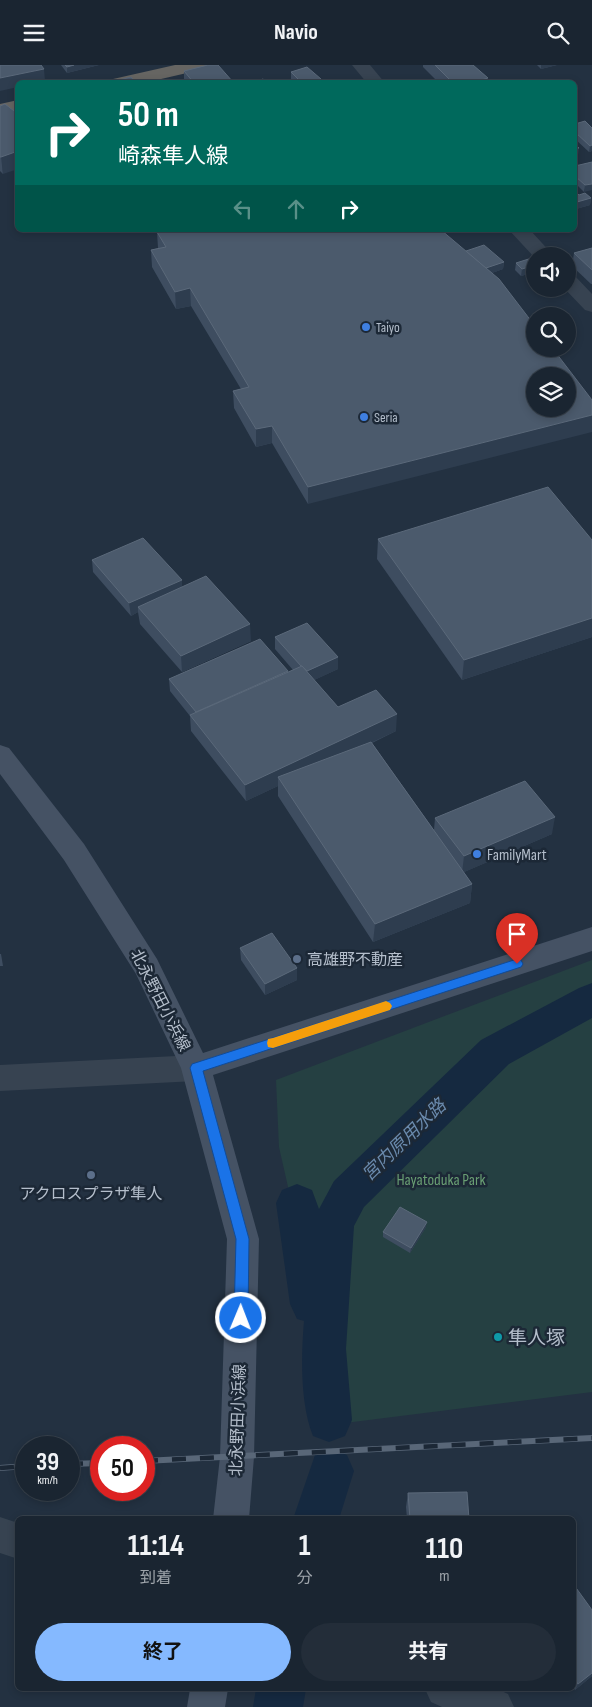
<!DOCTYPE html>
<html lang="ja">
<meta charset="utf-8">
<style>
body{margin:0;font-family:"Sofia Sans Condensed","Noto Sans JP",sans-serif;background:#232d39;color:#f1f3f6;height:100vh;display:flex;flex-direction:column;font-size:19px;white-space:nowrap}
*{box-sizing:border-box;margin:0}
p{font-size:16px;color:#9fa5ab}
.icon{flex:none;width:28px;height:28px;fill:none;stroke:currentColor;stroke-width:2;stroke-linecap:round;stroke-linejoin:round}
.map{position:relative;flex:1;overflow:hidden}
.side{position:absolute;left:15px;top:1451px;width:561px;height:175px;display:flex;flex-direction:column;background:#1a2531;border-radius:8px;box-shadow:0 2px 8px #0003,0 0 0 1px #38424d}
.side>*{flex:none}
.banner{position:absolute;left:15px;top:15px;width:562px;height:152px;border-radius:8px;box-shadow:0 2px 8px #0003,0 0 0 1px #38424d;background:#00695c;color:#fff;overflow:hidden}
.tools{position:absolute;left:526px;top:182px;display:grid;gap:10px}
.tools a{display:grid;place-items:center;width:50px;height:50px;border-radius:50%;background:#1a2531;box-shadow:0 2px 8px #0003,0 0 0 1px #38424d;font-size:25px}
.speed{position:absolute;left:15px;top:1371px;display:flex;gap:10px;font-size:25px;font-weight:700;text-align:center}
.speed>*{display:grid;place-content:center;width:65px;height:65px;border-radius:50%;background:#1a2531;box-shadow:0 2px 8px #0003,0 0 0 1px #38424d;line-height:1}
.speed small{font-size:12px;font-weight:400}
.speed .limit{border:8px solid #d22;background:#fff;color:#111}
.pin{position:absolute;display:grid;place-items:center;width:42px;height:42px;color:#fff;margin:-51px -21px;border-radius:50% 50% 50% 0;rotate:-45deg;box-shadow:0 0 5px #0007}
.pin .icon{rotate:45deg}
.me{position:absolute;width:55px;margin:-28px;rotate:1deg;stroke-linejoin:round;filter:drop-shadow(0 0 4px #0008)}
.turn{display:flex;align-items:center;gap:18px;height:105px;padding:0 20px;font-size:22px}
.turn .icon{width:65px;height:65px;stroke-width:2.5}
.turn b{display:block;font-size:35px;line-height:42px}
.lanes{display:flex;align-items:center;height:48px;padding:0 20px;background:#0003;justify-content:center;gap:25px;direction:ltr}
.lanes .off{opacity:.35}
.eta{display:flex;justify-content:space-evenly;align-items:center;height:85px;text-align:center}
.eta b{font-size:30px;font-weight:700;line-height:35px}
.button{display:flex;gap:10px;margin-top:auto;padding:10px 20px}
.button a{flex:1;height:58px;border-radius:30px;background:#85b9ff;color:#111;font-size:20px;font-weight:700;line-height:58px;text-align:center}
.button a+a{background:#232d39;color:#f1f3f6}
header{display:flex;justify-content:space-between;align-items:center;height:65px;padding:0 20px;background:#1a2531;font-size:22px;font-weight:700}
.map>svg:first-child{display:block}
.green{fill:#254042}
.lines{fill:none;stroke-linecap:round;stroke-linejoin:round}
.canal{fill:#152940;fill-rule:evenodd}
.minor{fill:#374351;fill-rule:evenodd}
.tertiary{fill:#374351;fill-rule:evenodd}
.secondary{fill:#455264;fill-rule:evenodd}
.trunk{fill:#666562;fill-rule:evenodd}
.rail-casing{stroke:#596778;stroke-width:6}
.rail{stroke:#1c2836;stroke-width:4.5;stroke-dasharray:14;stroke-linecap:butt}
.wall{fill:#3e4d60}
.shaded-wall{fill:#2e3d4f}
.building{fill:#4b5a6c;stroke:#5b697a;fill-rule:evenodd}
.route{fill:#1a73e8;stroke:#114b97}
.slow{fill:#f59e0b}
.shop-dot{fill:#3f7fe0;stroke:#1c2836;stroke-width:2}
.service-dot{fill:#5c6f8a;stroke:#1c2836;stroke-width:2}
.culture-dot{fill:#0f9aa8;stroke:#1c2836;stroke-width:2}
.labels{text-anchor:middle;stroke-width:5;stroke-linejoin:round;paint-order:stroke}
.far-poi-label{font-size:14px;fill:#b4becb;stroke:#1c2836;text-anchor:start}
.poi-label{font-size:16px;fill:#b4becb;stroke:#1c2836;text-anchor:start}
.street-label{font-size:16px;fill:#b4becb;stroke:#1c2836}
.park-label{font-size:16px;fill:#699e73;stroke:#1c2836}
.water-label{font-size:18px;font-style:italic;fill:#6a8aad;stroke:#1c2836}
.near-poi-label{font-size:19px;fill:#b4becb;stroke:#1c2836;text-anchor:start}
</style>
<header><svg class="icon" aria-label="menu" viewBox="0 0 24 24"><path d="M4 6h16M4 12h16M4 18h16"/></svg>Navio<svg class="icon" aria-label="search" viewBox="0 0 24 24"><circle cx="10" cy="10" r="6"/><path d="M15 15l6 6"/></svg></header>
<div class="map">
<svg width="592" height="1642" viewBox="0 0 592 1642">
<rect width="100%" height="100%" fill="#233141"/>
<polygon class="green" points="592,895 592,1327 321,1361 303,1188 279,1082 276,1015"/>
<g class="lines">
<g class="canal">
<path d="M 592,918 L 592,953 L 509,999 L 364,1142 L 354,1161 L 346,1284 L 352,1355 L 345,1371 L 329,1377 L 313,1371 C 300,1339 301,1291 304,1256 L 297,1254 L 290,1239 L 276,1138 L 282,1125 L 297,1119 L 312,1125 L 319,1144 L 334,1116 L 481,975 L 579,923 Z"/>
<polygon points="331,1383 347,1390 354,1406 339,1454 293,1454 315,1390"/>
<polygon points="256,1624 306,1624 303,1642 253,1642"/>
</g>
<g class="minor">
<polygon points="352,0 370,0 385,18 367,18"/>
<polygon points="509,165 530,165 554,191 535,191 535,193"/>
<polygon points="568,209 575,211 592,229 592,247 585,245 565,224 568,224"/>
<polygon points="0,1452 18,1458 18,1494 0,1488"/>
<polygon points="425,1624 497,1624 508,1629 514,1642 442,1642 431,1637"/>
</g>
<polygon class="tertiary" points="196,990 207,994 211,1003 207,1012 196,1016 0,1026 0,1000"/>
<g class="secondary">
<polygon points="0,680 9,683 84,779 157,894 203,988 592,862 592,886 213,1010 259,1174 254,1392 249,1454 213,1454 220,1392 227,1174 181,1003 136,909 64,795 0,709"/>
<polygon points="190,1624 228,1624 225,1642 187,1642"/>
</g>
<g class="trunk">
<polygon points="175,0 207,0 204,4 144,18 111,18 113,14"/>
<polygon points="18,35 18,45 0,49 0,39"/>
</g>
<defs>
<g id="rail">
<polyline points="144,1396 592,1373"/>
<polyline points="69,1399 101,1398"/>
<polyline points="0,1403 26,1401"/>
</g>
</defs>
<use href="#rail" class="rail-casing"/>
<use href="#rail" class="rail"/>
</g>
<g class="wall">
<polygon points="61,0 99,0 67,8"/>
<polygon points="423,0 473,0 488,13 487,18 439,18 423,2"/>
<polygon points="537,0 557,0 541,4"/>
<polygon points="184,6 233,18 184,18"/>
<polygon points="291,7 321,18 295,18 291,14"/>
<polygon points="0,41 3,109 0,106"/>
<polygon points="575,59 592,63 592,86 589,87 575,74"/>
<polygon points="592,97 584,127 575,118 575,101"/>
<polygon points="575,126 579,130 591,133 590,140 576,144 575,143"/>
<polygon points="157,167 466,186 504,197 503,204 492,208 308,439 272,378 256,382 234,343 233,326 241,324 191,241 176,244 152,202 151,185 158,183"/>
<polygon points="592,183 592,219 591,219 572,201 574,188"/>
<polygon points="535,192 535,207 521,211 515,205 516,198"/>
<polygon points="378,474 592,475 592,572 462,615 377,494"/>
<polygon points="92,495 182,522 251,576 182,607 140,559 138,547 131,551 93,507"/>
<polygon points="275,572 338,592 338,604 314,615 338,642 396,666 372,678 434,765 435,753 552,769 464,807 472,819 470,838 373,877 278,731 278,721 246,736 191,666 190,651 170,626 169,614 288,606 288,607 293,605 275,584"/>
<polygon points="240,883 297,903 297,915 265,930 241,895"/>
<polygon points="0,889 1,889 3,901 0,901"/>
<polygon points="426,1162 410,1188 383,1172 383,1167"/>
<polygon points="408,1428 469,1454 407,1454 406,1442"/>
<polygon points="574,1520 592,1611 575,1625 574,1623"/>
</g>
<g class="shaded-wall">
<polygon points="74,0 99,0 67,8 67,2"/>
<polygon points="541,0 557,0 541,4"/>
<polygon points="44,4 45,16 39,18 18,18 18,22 0,26 0,13"/>
<polygon points="488,13 487,18 471,18"/>
<polygon points="321,14 321,18 310,18"/>
<polygon points="592,80 592,86 589,87 590,81"/>
<polygon points="579,83 578,90 575,90 575,84"/>
<polygon points="18,86 18,104 3,109 1,92"/>
<polygon points="592,119 592,125 584,127 585,120"/>
<polygon points="591,133 590,140 576,144 577,137"/>
<polygon points="504,197 503,204 481,212 481,205"/>
<polygon points="535,200 535,207 521,211 522,204"/>
<polygon points="190,223 191,241 176,244 175,227"/>
<polygon points="592,350 592,367 308,439 308,422"/>
<polygon points="272,361 272,378 256,382 256,364"/>
<polygon points="182,515 182,528 138,542 138,547 131,551 129,538"/>
<polygon points="592,553 592,572 462,615 464,595"/>
<polygon points="250,559 251,576 182,607 181,591"/>
<polygon points="338,592 338,604 306,619 306,607"/>
<polygon points="397,649 396,666 283,719 278,712 278,721 246,736 245,720"/>
<polygon points="555,752 552,769 462,808 464,791"/>
<polygon points="472,819 470,838 373,877 375,859"/>
<polygon points="297,903 297,915 265,930 265,919"/>
<polygon points="427,1157 426,1162 410,1188 411,1183"/>
<polygon points="592,1608 592,1611 575,1625 578,1619"/>
</g>
<g class="building">
<polygon points="0,0 41,0 44,4 0,13"/>
<polygon points="65,0 74,0 67,2"/>
<polygon points="208,0 218,0 233,17 194,18 184,6"/>
<polygon points="435,0 473,0 488,13 471,18 453,18"/>
<polygon points="307,2 321,14 310,18 302,18 291,7"/>
<polygon points="131,12 136,18 107,18"/>
<polygon points="263,14 268,18 251,18"/>
<polygon points="5,39 18,49 18,86 1,92 0,92 0,41"/>
<polygon points="585,56 592,63 592,80 590,81 575,67 575,59"/>
<polygon points="575,79 579,83 575,84"/>
<polygon points="592,97 592,119 585,120 575,111 575,101"/>
<polygon points="575,126 579,130 585,128 591,133 577,137 575,135"/>
<path d="M 164,165 L 441,165 L 499,214 L 535,261 L 535,284 L 553,284 L 592,335 L 592,350 L 308,422 L 272,361 L 256,364 L 233,326 L 249,322 L 190,223 L 175,227 L 151,185 L 166,182 L 157,167 ZM 535,311 L 568,311 L 568,344 L 535,344 Z"/>
<polygon points="484,180 504,197 486,203 466,186"/>
<polygon points="592,183 592,205 574,188"/>
<polygon points="535,192 535,200 522,204 516,198"/>
<polygon points="548,422 592,475 592,553 464,595 378,474"/>
<polygon points="143,473 182,515 129,538 92,495"/>
<polygon points="206,511 250,559 181,591 138,542"/>
<polygon points="307,558 338,592 307,606 302,601 301,601 275,572"/>
<polygon points="260,574 288,606 196,647 169,614"/>
<polygon points="302,601 338,642 376,625 397,649 245,720 190,650"/>
<polygon points="371,677 472,819 375,859 278,712"/>
<polygon points="525,716 555,752 464,791 435,753"/>
<polygon points="272,868 297,903 265,919 240,883"/>
<polygon points="400,1142 427,1157 411,1183 383,1167"/>
<polygon points="467,1427 469,1454 410,1454 408,1428"/>
<polygon points="574,1520 592,1545 592,1608 578,1619 574,1613"/>
</g>
<polygon class="route" points="517,894 521,895 523,899 521,902 203,1006 249,1174 248,1253 246,1257 241,1259 236,1257 234,1253 236,1174 190,1003 192,999"/>
<polygon class="slow" points="386,936 390,938 392,941 390,945 273,983 268,982 267,978 268,974 273,973"/>
<g class="shop-dot">
<circle cx="366" cy="262" r="5"/>
<circle cx="364" cy="352" r="5"/>
<circle cx="477" cy="789" r="5"/>
</g>
<g class="service-dot">
<circle cx="297" cy="894" r="5"/>
<circle cx="91" cy="1110" r="5"/>
</g>
<circle class="culture-dot" cx="498" cy="1272" r="5"/>
<g class="labels">
<g class="far-poi-label">
<text x="376" y="267">Taiyo</text>
<text x="374" y="357">Seria</text>
</g>
<g class="poi-label">
<text x="487" y="795">FamilyMart</text>
<text x="307" y="900">高雄野不動産</text>
<text x="91" y="1134" text-anchor="middle">アクロスプラザ隼人</text>
</g>
<g class="street-label">
<text transform="translate(161 935) rotate(63)" y="6">北永野田小浜線</text>
<text transform="translate(237 1355) rotate(-88)" y="6">北永野田小浜線</text>
</g>
<g class="park-label">
<text x="441" y="1120">Hayatoduka Park</text>
</g>
<g class="water-label">
<text transform="translate(404 1075) rotate(-44)" y="6">宮内原用水路</text>
</g>
<g class="near-poi-label">
<text x="508" y="1279">隼人塚</text>
</g>
</g>
</svg>
<div class="tools">
<a><svg class="icon" aria-label="sound" viewBox="0 0 24 24"><path d="M4 9h4l5-4v14l-5-4H4zM17 9q2 3 0 6"/></svg></a>
<a><svg class="icon" aria-label="search" viewBox="0 0 24 24"><circle cx="10" cy="10" r="6"/><path d="M15 15l6 6"/></svg></a>
<a><svg class="icon" aria-label="layers" viewBox="0 0 24 24"><path d="M12 4l9 5-9 5-9-5zM3 14l9 5 9-5"/></svg></a>
</div>
<div class="speed"><div>39<small>km/h</small></div><div class="limit">50</div></div>
<div class="pin" style="left:517px;top:899px;background:#d93025"><svg class="icon" aria-label="arrive" viewBox="0 0 24 24"><path d="M6 21V4h12l-3 4 3 4H6"/></svg></div>
<svg class="me" style="left:241px;top:1253px" viewBox="-20 -20 40 40"><circle r="17" fill="#1a73e8" stroke="#fff" stroke-width="3"/><path d="M0-11L8 9 0 5-8 9z" fill="#fff"/></svg>
<div class="banner">
<div class="turn"><svg class="icon" aria-label="right" viewBox="0 0 24 24"><path d="M7 20v-9h11M14 6l5 5-5 5"/></svg><div><b>50 m</b>崎森隼人線</div></div>
<div class="lanes"><svg class="icon off" aria-label="left" viewBox="0 0 24 24"><path d="M17 20v-9H6M10 6l-5 5 5 5"/></svg><svg class="icon off" aria-label="ahead" viewBox="0 0 24 24"><path d="M12 20V5M6 11l6-6 6 6"/></svg><svg class="icon" aria-label="right" viewBox="0 0 24 24"><path d="M7 20v-9h11M14 6l5 5-5 5"/></svg></div>
</div>
<section class="side">
<div class="eta">
<div><b>11:14</b><p>到着</p></div>
<div><b>1</b><p>分</p></div>
<div><b>110</b><p>m</p></div>
</div>
<div class="button"><a>終了</a><a>共有</a></div>
</section>
</div>
